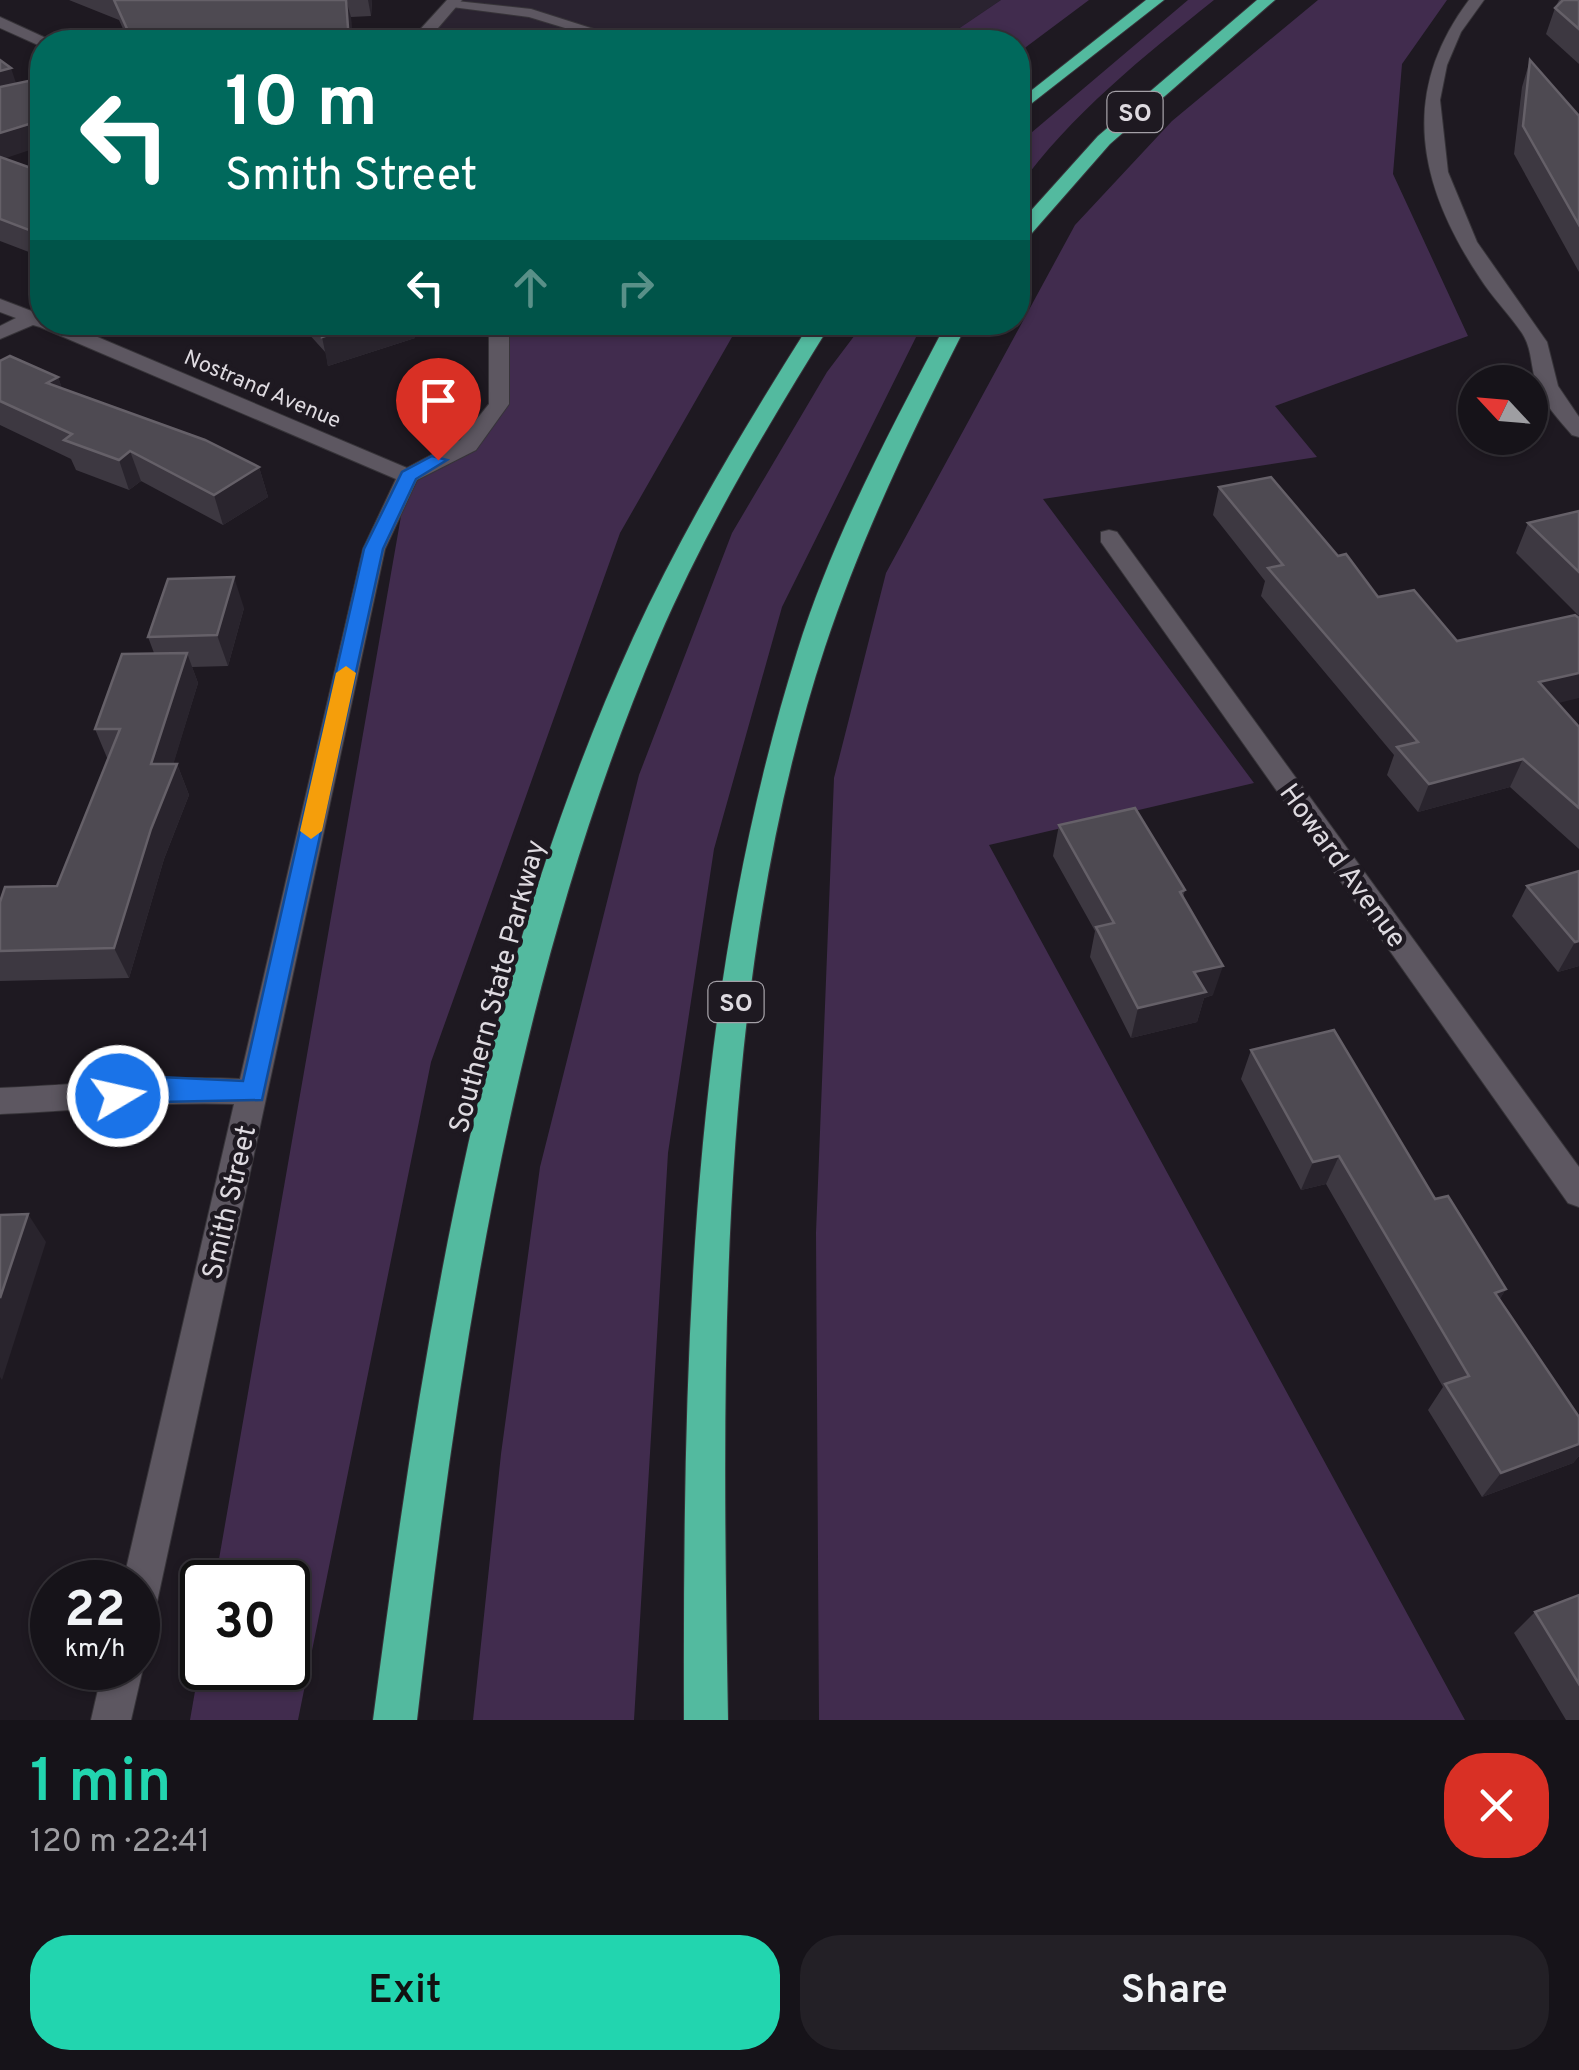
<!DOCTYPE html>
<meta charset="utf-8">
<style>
body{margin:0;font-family:Overpass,sans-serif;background:#232026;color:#f1f3f6;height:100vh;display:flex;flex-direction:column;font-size:38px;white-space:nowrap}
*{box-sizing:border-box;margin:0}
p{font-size:32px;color:#9e9ea2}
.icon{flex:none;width:55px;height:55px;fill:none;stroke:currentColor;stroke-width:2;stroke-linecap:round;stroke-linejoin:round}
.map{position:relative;height:1720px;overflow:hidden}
.sheet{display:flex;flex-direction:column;background:#161319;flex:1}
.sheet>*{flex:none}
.top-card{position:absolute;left:30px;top:30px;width:1000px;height:305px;border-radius:40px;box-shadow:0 2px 8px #0004,0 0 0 2px #353238;background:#00695c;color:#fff;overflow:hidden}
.needle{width:65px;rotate:296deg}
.fabs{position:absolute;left:1458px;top:365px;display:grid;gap:20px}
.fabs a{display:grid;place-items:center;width:90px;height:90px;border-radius:50%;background:#161319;box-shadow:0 2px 8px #0004,0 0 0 2px #353238;font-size:50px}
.speed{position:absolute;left:30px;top:1560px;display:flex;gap:20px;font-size:50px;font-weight:700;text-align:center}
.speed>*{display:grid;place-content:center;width:130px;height:130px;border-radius:50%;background:#161319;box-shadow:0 2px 8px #0004,0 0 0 2px #353238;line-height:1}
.speed small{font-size:25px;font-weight:400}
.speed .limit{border:5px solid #111;border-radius:15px;background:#fff;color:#111}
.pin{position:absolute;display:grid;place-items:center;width:85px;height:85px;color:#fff;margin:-102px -42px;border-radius:50% 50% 50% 0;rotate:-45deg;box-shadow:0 0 10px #0007}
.pin .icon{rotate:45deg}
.me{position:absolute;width:110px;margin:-55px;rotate:81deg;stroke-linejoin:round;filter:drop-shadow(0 0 8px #0008)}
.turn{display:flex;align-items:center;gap:35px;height:210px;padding:0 30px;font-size:45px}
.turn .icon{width:130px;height:130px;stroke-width:2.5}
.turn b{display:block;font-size:70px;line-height:85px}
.lanes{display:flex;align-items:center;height:95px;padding:0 30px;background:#0003;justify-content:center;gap:50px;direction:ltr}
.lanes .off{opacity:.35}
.round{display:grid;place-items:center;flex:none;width:105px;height:105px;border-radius:40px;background:#232026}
.headline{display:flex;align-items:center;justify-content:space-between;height:170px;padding:0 30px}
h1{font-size:60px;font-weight:600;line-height:75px;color:#22d5af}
.button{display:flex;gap:20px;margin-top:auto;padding:20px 30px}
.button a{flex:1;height:115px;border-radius:40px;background:#22d5af;color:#111;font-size:40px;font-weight:600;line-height:115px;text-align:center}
.button a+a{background:#232026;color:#f1f3f6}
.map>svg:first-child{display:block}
.built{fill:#2a2330}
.green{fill:#412c4e}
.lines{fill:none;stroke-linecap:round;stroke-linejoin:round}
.service-casing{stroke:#373439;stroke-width:2}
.minor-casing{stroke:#373439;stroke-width:2}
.motorway-casing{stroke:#373439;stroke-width:2}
.service{fill:#5d5761;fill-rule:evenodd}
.minor{fill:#5d5761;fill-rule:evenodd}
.motorway{fill:#53ba9f;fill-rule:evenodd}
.wall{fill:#3d3841}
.shaded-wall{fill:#29242d}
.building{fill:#4e4a52;stroke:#656068;stroke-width:2.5}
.route{fill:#1a73e8;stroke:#114b97;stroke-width:2.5}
.slow{fill:#f59e0b}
.labels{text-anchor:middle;stroke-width:9;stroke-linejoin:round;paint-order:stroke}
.far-street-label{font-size:22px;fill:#dedae0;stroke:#1e1921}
.shield{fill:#1e1921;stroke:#a4a0a7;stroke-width:2.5}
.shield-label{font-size:25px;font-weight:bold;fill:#dedae0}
.street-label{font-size:28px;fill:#dedae0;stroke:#1e1921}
</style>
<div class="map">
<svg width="1579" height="1720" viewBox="0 0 1579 1720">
<rect width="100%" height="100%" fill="#1e1921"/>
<polygon class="built" points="455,0 1001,0 939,42 418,42"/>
<g class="green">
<polygon points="1001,0 1089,0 1018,53 1018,42 939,42"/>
<path d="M 1188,0 L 1214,0 C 1144,56 1070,115 1018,188 L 1018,144 Z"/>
<polygon points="1318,0 1447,0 1402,64 1393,174 1468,336 1275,406 1317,457 1043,499 1254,783 989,845 1465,1720 819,1720 816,1233 834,778 886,573 1075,225 1172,121"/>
<polygon points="499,323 740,323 620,533 431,1062 298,1720 190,1720 202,1651 202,1668 288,1668 288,1582 215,1582 408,476 468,445 499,404"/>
<polygon points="864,323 923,323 782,607 714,849 668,1153 634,1720 473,1720 501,1454 540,1167 639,775 732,533 827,372"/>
</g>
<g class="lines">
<defs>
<polygon id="service" points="447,0 531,9 619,37 611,42 529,17 452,7 447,6"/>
<g id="minor">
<polygon points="447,0 462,0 426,42 377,42 416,34"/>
<path d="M 1469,0 L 1484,0 L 1461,32 L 1447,65 L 1440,100 L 1448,172 L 1477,242 L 1547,342 L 1558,386 L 1579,417 L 1579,437 L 1572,435 C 1559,420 1544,404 1537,385 C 1530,367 1533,350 1522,333 C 1509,314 1492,297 1480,278 C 1418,185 1399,93 1469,0 Z"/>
<polygon points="0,17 48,39 51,42 38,45 0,28"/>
<path d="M 0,299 L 42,315 L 42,322 L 62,322 L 407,468 L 460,440 L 489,404 L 489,322 L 509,322 L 509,404 L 476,450 L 417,480 L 385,549 L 157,1602 L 152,1616 L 138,1621 L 138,1582 L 123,1582 L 234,1104 C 156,1101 79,1111 0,1114 L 0,1088 C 81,1085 159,1075 240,1079 L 363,549 L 396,479 L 40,327 L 33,325 L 0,339 L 0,326 L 16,318 L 0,312 Z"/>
<polygon points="1109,530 1117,532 1579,1167 1579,1207 1568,1203 1101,542 1101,532"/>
<polygon points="138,1655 143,1668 131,1720 91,1720 103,1668 138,1668"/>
</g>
<g id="motorway">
<polygon points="1146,0 1164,0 1018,114 1018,101"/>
<polygon points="1257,0 1275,0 1110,144 1025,241 1018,243 1018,225 1098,136"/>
<path d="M 811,322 L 832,322 C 768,425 706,528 658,640 C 513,982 459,1353 417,1720 L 373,1720 C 421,1354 478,976 633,638 C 684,527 746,425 811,322 Z"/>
<path d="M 947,322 L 968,322 C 913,430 863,533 825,647 C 715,981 722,1372 728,1720 L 684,1720 C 683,1361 689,998 797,652 C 833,536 891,429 947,322 Z"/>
</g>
</defs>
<use href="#service" class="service-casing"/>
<use href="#minor" class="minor-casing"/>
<use href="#motorway" class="motorway-casing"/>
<use href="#service" class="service"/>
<use href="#minor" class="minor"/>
<use href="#motorway" class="motorway"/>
</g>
<g class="wall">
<polygon points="69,0 372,0 371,16 351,17 352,42 129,42 119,20"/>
<polygon points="1559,0 1579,0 1579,64 1546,34 1555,8"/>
<polygon points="0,60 4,158 42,172 42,257 0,241"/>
<polygon points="1530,60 1579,116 1579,272 1514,154 1522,87"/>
<polygon points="298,322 412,322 415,338 328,366 326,353"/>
<polygon points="0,361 58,377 62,389 259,467 268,497 223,525 141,481 129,490 76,470 71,459 0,425"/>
<polygon points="1219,487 1338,556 1378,597 1457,641 1558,703 1579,727 1579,849 1510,787 1418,812 1387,775 1394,755 1261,596 1265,581 1213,515"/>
<polygon points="1579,511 1579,616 1516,553 1528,523"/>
<polygon points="244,608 228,666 192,667 198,683 173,764 177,764 189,795 164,859 129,978 0,981 0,902 57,886 108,760 95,729 154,653 148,637"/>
<polygon points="1059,825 1185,890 1183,897 1213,995 1204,998 1197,1022 1131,1038 1090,957 1095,931 1053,856"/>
<polygon points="1579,871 1579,966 1558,972 1512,916 1527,886"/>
<polygon points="1251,1050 1435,1199 1506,1289 1499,1300 1579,1417 1579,1456 1573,1463 1482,1497 1428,1410 1443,1387 1326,1184 1301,1190 1241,1079"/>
<polygon points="1579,1595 1579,1720 1566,1720 1514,1633 1535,1612"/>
</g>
<g class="shaded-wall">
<polygon points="346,0 351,17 352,42 349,42"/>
<polygon points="368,0 372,0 371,16"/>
<polygon points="11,68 19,92 0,98 0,71"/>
<polygon points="42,120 42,146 0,160 0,133"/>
<polygon points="368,322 412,322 415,338 328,366 322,337"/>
<polygon points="58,377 69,407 47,383"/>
<polygon points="130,451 141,481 129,490 119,460"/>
<polygon points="259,467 268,497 223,525 214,495"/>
<polygon points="234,577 244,608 228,666 217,635"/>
<polygon points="187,653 198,683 164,795 151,764"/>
<polygon points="1579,673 1579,698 1526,711 1539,682"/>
<polygon points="1523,759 1510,787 1418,812 1429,784"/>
<polygon points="177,764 189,795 164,859 129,978 114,948 151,829"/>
<polygon points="1579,941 1579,966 1558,972 1575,942"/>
<polygon points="1223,966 1213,995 1204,998 1197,1022 1131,1038 1138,1008 1194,972"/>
<polygon points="1339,1156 1326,1184 1301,1190 1313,1162"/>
<polygon points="28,1214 46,1242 2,1380 0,1377 0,1298"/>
<polygon points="1506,1289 1489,1316 1495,1293"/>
<polygon points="1579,1444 1579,1456 1573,1463 1482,1497 1501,1473"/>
</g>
<g class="building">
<polygon points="114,0 346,0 349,42 133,42"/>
<polygon points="1563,0 1579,0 1579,29 1555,8"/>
<polygon points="0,60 11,68 0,71"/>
<polygon points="1530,60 1579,116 1579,225 1523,126"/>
<polygon points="28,81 42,91 42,120 0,133 0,87"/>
<polygon points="0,157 42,172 42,235 0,219"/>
<polygon points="317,322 368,322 322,337 322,328"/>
<polygon points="10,356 58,377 47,383 205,440 259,467 214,495 130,451 119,460 64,440 72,434 0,401 0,361"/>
<polygon points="1271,477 1338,556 1346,554 1378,597 1414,590 1457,641 1575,615 1579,618 1579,673 1539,682 1579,727 1579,808 1523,759 1429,784 1397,747 1418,742 1268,568 1283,565 1219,487"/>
<polygon points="1579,511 1579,572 1528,523"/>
<polygon points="234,577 217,635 148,637 168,579"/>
<polygon points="187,653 151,764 177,764 151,829 114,948 0,951 0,902 5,887 57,886 120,729 95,729 122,654"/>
<polygon points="1135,808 1185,890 1180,892 1223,966 1194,972 1206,992 1138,1008 1096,927 1114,923 1059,825"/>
<polygon points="1579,871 1579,941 1575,942 1527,886"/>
<polygon points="1334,1030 1435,1199 1448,1196 1506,1289 1495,1293 1579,1417 1579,1444 1501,1473 1445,1384 1469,1376 1339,1156 1313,1162 1251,1050"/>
<polygon points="28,1214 0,1298 0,1215"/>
<polygon points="1579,1595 1579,1684 1535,1612"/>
</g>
<polygon class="route" points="432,456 447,460 416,479 383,549 262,1100 109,1103 105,1096 109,1088 160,1077 243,1081 364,549 402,472"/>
<polygon class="slow" points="346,666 356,673 322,831 311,839 300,831 336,673"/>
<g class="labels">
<g class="far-street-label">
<text transform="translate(263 388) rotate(23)" y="8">Nostrand Avenue</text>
</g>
<g class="shield">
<rect x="1107.5" y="92" width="55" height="40" rx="8"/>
<rect x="708.5" y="982" width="55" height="40" rx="8"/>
</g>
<g class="shield-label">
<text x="1135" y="121">SO</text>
<text x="736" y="1011">SO</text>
</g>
<g class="street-label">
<text transform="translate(1344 865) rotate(54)" y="10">Howard Avenue</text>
<text transform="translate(496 986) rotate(-75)" y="10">Southern State Parkway</text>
<text transform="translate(228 1202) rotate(-77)" y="10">Smith Street</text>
</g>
</g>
</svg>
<div class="fabs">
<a><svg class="needle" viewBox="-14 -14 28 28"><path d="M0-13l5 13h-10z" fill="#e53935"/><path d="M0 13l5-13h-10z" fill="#9e9ea2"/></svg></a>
</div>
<div class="speed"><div>22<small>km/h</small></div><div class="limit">30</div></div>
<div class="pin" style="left:438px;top:460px;background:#d93025"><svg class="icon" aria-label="arrive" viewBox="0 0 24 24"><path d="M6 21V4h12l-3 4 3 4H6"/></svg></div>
<svg class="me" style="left:118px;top:1096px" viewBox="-20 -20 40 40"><circle r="17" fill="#1a73e8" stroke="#fff" stroke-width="3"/><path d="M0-11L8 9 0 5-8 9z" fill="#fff"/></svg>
<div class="top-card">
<div class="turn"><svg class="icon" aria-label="left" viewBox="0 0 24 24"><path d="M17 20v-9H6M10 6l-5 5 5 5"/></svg><div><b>10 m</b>Smith Street</div></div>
<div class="lanes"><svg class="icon" aria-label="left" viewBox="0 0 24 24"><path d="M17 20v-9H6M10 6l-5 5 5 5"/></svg><svg class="icon off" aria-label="ahead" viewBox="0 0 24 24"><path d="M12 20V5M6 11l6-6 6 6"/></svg><svg class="icon off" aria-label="right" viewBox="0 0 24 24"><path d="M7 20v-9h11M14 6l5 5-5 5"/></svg></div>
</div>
</div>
<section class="sheet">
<div class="headline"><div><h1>1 min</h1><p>120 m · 22:41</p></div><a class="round" style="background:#d93025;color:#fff"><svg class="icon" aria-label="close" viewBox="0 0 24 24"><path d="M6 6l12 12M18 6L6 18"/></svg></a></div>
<div class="button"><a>Exit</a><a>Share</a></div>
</section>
